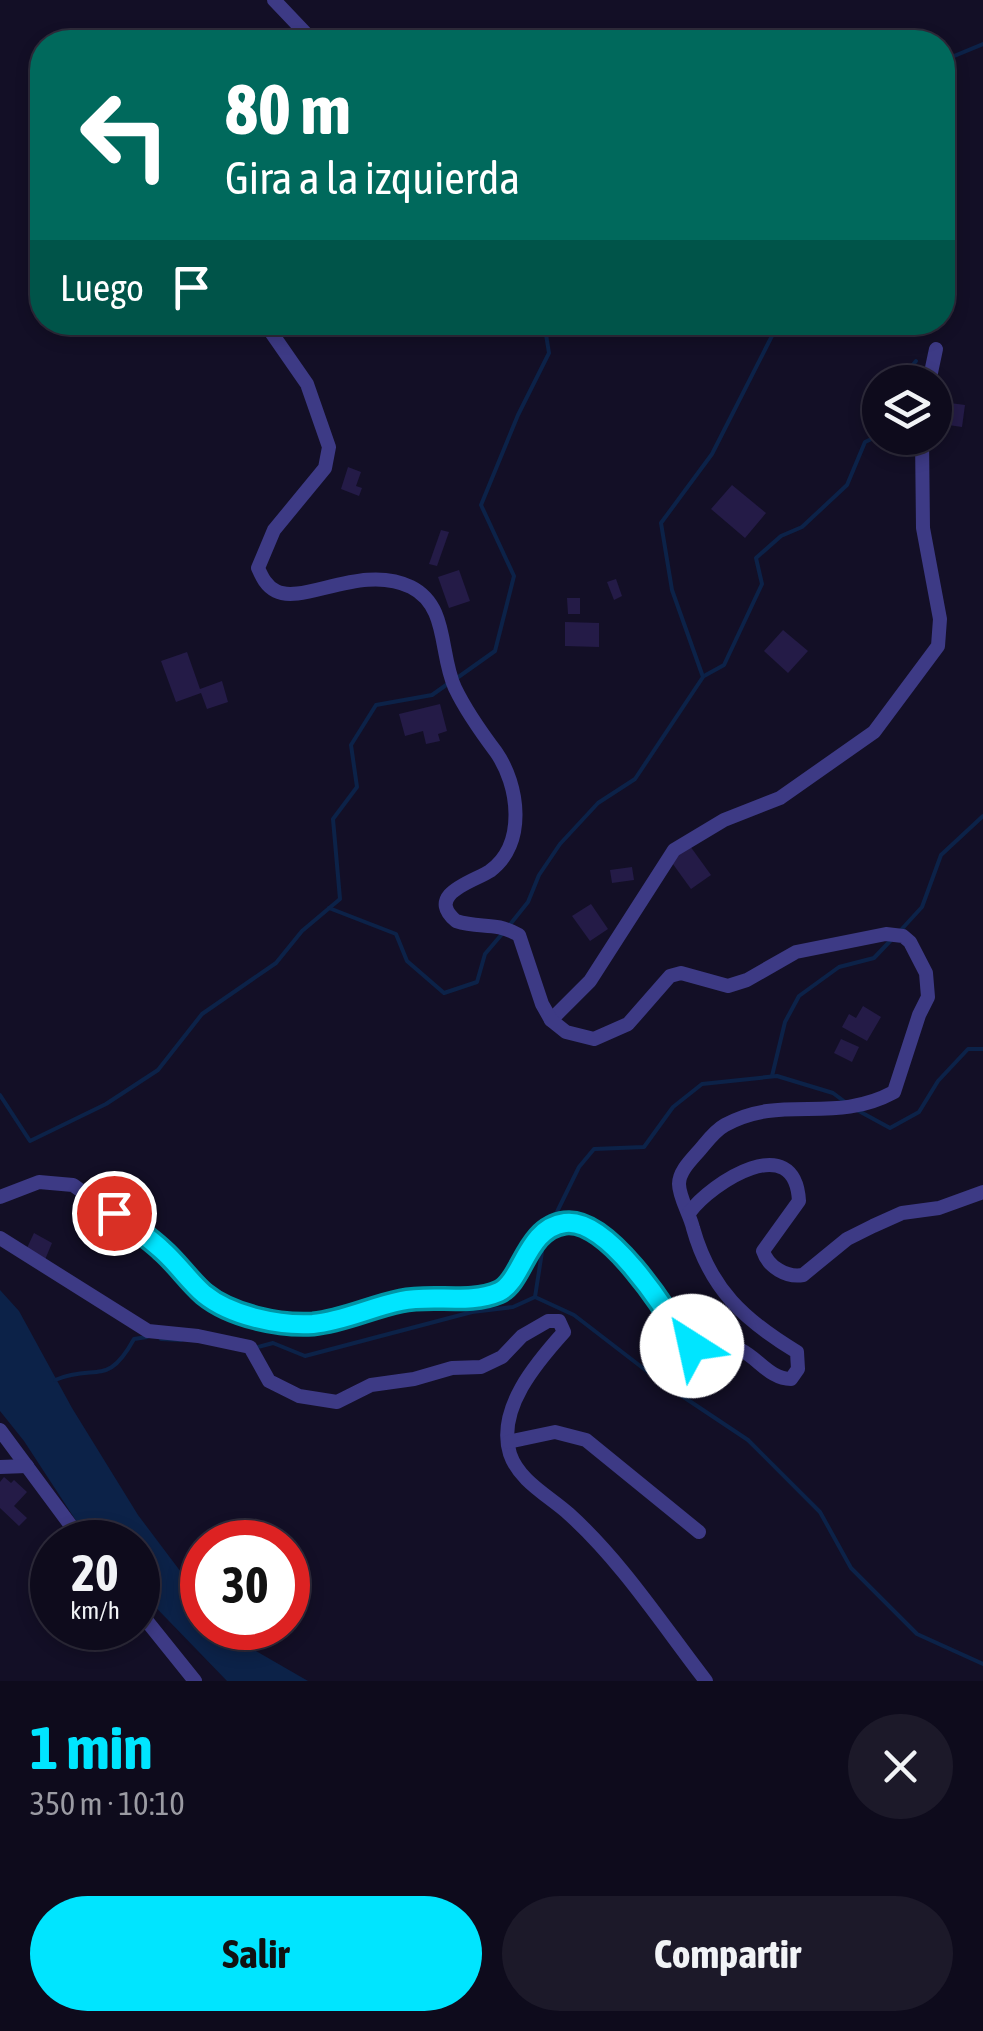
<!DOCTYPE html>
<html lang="es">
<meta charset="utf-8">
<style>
body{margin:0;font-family:"Asap Condensed",sans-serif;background:#1c1929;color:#f1f3f6;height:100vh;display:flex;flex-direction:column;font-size:38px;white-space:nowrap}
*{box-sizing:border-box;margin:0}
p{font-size:32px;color:#9b9ba3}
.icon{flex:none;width:55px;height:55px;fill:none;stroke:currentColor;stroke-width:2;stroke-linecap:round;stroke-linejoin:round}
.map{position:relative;height:1681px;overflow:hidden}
.drawer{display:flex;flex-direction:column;background:#0e0b1c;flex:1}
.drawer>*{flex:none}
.banner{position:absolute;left:30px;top:30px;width:925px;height:305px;border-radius:40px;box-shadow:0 5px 15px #0003,0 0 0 2px #2e2b3b;background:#00695c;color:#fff;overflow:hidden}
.fabs{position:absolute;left:862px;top:365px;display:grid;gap:20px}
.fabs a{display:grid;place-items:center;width:90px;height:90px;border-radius:50%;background:#0e0b1c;box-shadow:0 5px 15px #0003,0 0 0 2px #2e2b3b;font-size:50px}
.speed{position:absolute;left:30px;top:1520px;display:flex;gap:20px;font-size:50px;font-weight:700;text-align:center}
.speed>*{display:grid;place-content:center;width:130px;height:130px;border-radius:50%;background:#0e0b1c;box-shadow:0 5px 15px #0003,0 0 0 2px #2e2b3b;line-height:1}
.speed small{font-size:25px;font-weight:400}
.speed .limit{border:15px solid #d22;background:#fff;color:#111}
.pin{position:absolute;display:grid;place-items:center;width:85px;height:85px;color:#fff;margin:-42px;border:5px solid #fff;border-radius:50%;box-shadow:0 2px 10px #0007}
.me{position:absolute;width:110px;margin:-55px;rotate:325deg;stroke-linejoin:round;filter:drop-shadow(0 0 8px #0008)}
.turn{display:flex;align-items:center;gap:35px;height:210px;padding:0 30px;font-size:45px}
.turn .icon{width:130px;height:130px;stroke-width:2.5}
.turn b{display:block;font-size:70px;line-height:85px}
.then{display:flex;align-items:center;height:95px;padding:0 30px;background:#0003;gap:20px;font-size:38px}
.round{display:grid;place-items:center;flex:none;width:105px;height:105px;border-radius:52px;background:#1c1929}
.head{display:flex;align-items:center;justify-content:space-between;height:170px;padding:0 30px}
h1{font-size:60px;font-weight:700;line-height:75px;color:#00e5ff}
.cta{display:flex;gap:20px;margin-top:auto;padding:20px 30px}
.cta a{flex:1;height:115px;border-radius:60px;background:#00e5ff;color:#111;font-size:40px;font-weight:700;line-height:115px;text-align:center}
.cta a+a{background:#1c1929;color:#f1f3f6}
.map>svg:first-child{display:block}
.water{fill:#0c2248}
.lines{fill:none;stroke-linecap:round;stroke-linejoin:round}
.stream{stroke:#0c2248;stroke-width:4}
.building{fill:#241b47}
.minor{stroke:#3d3a85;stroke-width:14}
.route-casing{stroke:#0095a6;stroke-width:25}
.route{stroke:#00e5ff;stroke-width:18}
</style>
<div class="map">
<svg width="983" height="1681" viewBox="0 0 983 1681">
<rect width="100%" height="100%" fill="#130f26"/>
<polygon class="water" points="0,1290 19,1311 72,1408 138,1515 202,1600 202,1628 229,1628 256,1651 308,1681 227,1681 138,1589 138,1542 90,1542 24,1441 0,1411"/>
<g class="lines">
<g class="stream">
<polyline points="942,61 983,44"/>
<polyline points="899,382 916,361"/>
<polyline points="704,676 724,665 762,584 756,558 781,536 802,527 847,485 865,442 880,435"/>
<polyline points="457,678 495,651 514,576 481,505 518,415 549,353 544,322"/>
<polyline points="329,908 396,934 407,961 444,993 477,982 485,954 502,934"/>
<polyline points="508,927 528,902 539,875 560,844 598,803 635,779 703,677 672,590 661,523 712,454 779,322"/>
<polyline points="900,931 922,907 941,855 983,816"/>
<polyline points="772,1076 785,1022 799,996 839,967 874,958 893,938"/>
<polyline points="0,1095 30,1141 106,1104 158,1070 202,1014 276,963 302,931 340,899 333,819 357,787 351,745 376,705 432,695 449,683"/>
<polyline points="857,1110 890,1128 919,1112 938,1081 968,1049 983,1049"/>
<polyline points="552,1222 579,1167 594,1149 644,1147 673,1107 702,1084 777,1076 833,1093 845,1102"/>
<polyline points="535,1297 574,1315 661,1382 748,1440 820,1512 851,1568 917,1634 983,1664"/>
<polyline points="161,1339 181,1340"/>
<polyline points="254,1348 273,1343 305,1356 472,1312 513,1307 535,1297 544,1239"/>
<path d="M 55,1380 C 97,1363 107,1388 134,1339 L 147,1337"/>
</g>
</g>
<g class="building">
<polygon points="871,322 901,322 883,337"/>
<polygon points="935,401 965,405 962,427 935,423"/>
<polygon points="348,467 361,472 356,486 362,488 359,496 341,489"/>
<polygon points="732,485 766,513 745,538 711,509"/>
<polygon points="441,530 449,532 437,566 429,564"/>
<polygon points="459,570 470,601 449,608 438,577"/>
<polygon points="616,579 622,596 614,600 607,582"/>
<polygon points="567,598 580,598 580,614 568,614"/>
<polygon points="565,622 599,623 599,647 565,646"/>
<polygon points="783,630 808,651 788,673 764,651"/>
<polygon points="187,652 200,689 222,681 228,702 207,709 201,693 176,702 161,661"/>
<polygon points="440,704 447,731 438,734 440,741 426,744 423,731 405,736 399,714"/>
<polygon points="690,846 711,875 691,889 670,860"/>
<polygon points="632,867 634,880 612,883 610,870"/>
<polygon points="591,904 608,929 590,941 572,916"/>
<polygon points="863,1006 881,1017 867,1041 842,1027 849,1014 856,1018"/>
<polygon points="841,1039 859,1047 852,1062 834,1053"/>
<polygon points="34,1233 52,1243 44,1262 26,1250"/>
<polygon points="4,1477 11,1483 14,1480 27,1492 14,1506 27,1518 19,1526 0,1508 0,1482"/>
</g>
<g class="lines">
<g class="minor">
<polyline points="274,0 314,42"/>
<polyline points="929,382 936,349"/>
<polyline points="551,1020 590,981 674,850 724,820 780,798 874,732 938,646 940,619 923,528 922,438"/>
<path d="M 0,1197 L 39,1182 L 73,1185 L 161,1248 L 206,1295 L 261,1319 L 310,1324 L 342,1319 L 407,1300 L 477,1297 L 501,1291 L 511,1283 L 534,1242 L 561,1223 L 582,1223 L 639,1272 L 684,1342 C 700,1351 719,1340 741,1350 C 759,1359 770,1379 791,1379 L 798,1369 L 797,1352 C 744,1320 710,1289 693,1228 C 690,1215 679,1197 679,1184 C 679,1172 690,1161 698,1152 C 706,1143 714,1131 725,1125 C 784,1093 833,1125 894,1092 L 919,1015 L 928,997 L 926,973 L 910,942 L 903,936 L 886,934 L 796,952 L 747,980 L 728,986 L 681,973 L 670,976 L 628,1024 L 594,1039 L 566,1032 L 551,1020 L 542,1004 L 519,935 C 494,921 481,929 456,921 C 424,894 475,881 490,871 C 527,844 519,785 496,752 C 481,732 466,711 455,688 C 439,654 449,606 411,587 C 362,563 303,605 276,591 C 266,586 262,577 258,568 L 274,530 L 325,468 L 329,447 L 307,384 L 264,322"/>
<path d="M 689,1213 C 712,1182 795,1129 799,1201 L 763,1251 C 768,1267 787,1278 803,1275 L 847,1239 L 873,1226 L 902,1213 L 939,1208 L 983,1192"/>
<path d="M 0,1238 L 148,1331 L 198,1336 L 250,1347 L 269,1381 L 299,1396 L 337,1402 L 371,1385 L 414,1379 L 452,1368 L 481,1367 L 502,1357 L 522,1336 L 548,1321 L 559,1321 L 564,1332 C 537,1362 496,1409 510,1454 C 519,1481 549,1496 569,1514 C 622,1562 662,1624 706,1681"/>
<polyline points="0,1430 83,1542"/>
<polyline points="508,1442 555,1432 586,1440 699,1532"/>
<polyline points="0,1467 27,1466"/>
<polyline points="138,1610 195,1681"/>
</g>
</g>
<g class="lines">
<defs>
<path id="route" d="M 114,1213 C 130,1225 147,1236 162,1250 C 177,1263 189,1281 204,1294 C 231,1316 279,1326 313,1324 C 344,1321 371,1307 401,1301 C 433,1294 469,1305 499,1292 C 523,1281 526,1228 565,1223 C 607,1217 666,1309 684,1342 L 692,1346"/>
</defs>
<use href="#route" class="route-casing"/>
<use href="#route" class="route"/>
</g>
</svg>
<div class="fabs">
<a><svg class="icon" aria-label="layers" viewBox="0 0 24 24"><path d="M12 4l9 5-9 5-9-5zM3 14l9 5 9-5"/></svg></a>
</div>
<div class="speed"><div>20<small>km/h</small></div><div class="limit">30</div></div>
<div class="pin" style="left:114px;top:1213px;background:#d93025"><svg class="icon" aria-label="arrive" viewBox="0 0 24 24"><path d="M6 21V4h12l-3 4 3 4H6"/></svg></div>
<svg class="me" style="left:692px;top:1346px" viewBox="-20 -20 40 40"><circle r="19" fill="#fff"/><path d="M0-13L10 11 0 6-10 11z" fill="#00e5ff"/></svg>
<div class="banner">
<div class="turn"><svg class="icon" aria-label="left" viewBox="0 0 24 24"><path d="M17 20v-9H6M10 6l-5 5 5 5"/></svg><div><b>80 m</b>Gira a la izquierda</div></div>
<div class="then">Luego<svg class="icon" aria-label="arrive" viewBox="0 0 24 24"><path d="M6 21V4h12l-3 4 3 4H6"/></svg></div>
</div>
</div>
<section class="drawer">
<div class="head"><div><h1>1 min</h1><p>350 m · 10:10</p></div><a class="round"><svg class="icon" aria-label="close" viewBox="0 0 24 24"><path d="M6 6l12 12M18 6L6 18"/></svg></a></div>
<div class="cta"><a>Salir</a><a>Compartir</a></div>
</section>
